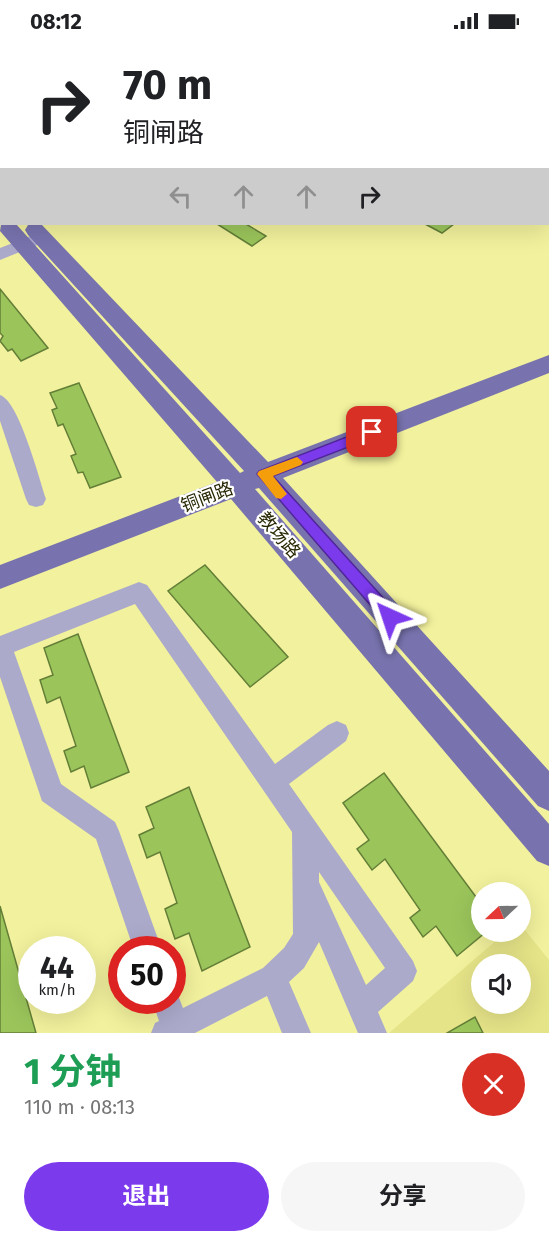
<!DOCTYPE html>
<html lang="zh">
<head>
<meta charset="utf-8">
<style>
	:root { --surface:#fff; --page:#f6f6f6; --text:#202124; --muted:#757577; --accent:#7c3aed }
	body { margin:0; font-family:"Fira Sans","Noto Sans SC",sans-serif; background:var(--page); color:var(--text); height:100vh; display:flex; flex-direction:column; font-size:22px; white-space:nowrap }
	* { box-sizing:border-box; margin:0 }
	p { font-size:20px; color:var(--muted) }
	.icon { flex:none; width:33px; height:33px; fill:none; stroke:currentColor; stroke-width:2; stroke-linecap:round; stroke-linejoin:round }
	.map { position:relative; height:991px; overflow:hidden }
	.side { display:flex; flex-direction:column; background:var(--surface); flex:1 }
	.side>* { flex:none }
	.guide { position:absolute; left:0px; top:0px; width:549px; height:183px; box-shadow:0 6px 24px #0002; background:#fff; color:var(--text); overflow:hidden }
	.needle { width:39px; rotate:248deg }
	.fabs { position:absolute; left:471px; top:840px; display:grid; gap:12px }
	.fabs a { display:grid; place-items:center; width:60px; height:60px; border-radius:50%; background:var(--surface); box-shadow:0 6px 24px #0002; font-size:30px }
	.speed { position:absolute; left:18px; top:894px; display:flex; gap:12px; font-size:30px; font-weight:700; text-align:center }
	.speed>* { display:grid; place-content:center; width:78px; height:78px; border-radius:50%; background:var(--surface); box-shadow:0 6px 24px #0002; line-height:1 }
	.speed small { font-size:15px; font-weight:400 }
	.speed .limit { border:9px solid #d22; background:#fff; color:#111 }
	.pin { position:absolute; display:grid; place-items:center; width:51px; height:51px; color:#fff; margin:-26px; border-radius:12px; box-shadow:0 3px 9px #0006 }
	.me { position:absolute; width:66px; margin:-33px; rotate:318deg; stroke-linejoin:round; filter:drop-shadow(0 0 4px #0008) }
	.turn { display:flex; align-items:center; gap:21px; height:126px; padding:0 24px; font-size:27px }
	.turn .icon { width:78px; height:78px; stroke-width:2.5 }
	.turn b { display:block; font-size:42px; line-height:51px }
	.lanes { display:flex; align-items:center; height:57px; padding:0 24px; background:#0003; justify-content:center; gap:30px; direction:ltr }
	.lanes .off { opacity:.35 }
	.round { display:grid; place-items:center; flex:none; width:63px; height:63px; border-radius:32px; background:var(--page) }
	.head { display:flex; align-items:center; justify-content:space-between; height:102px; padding:0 24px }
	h1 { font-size:36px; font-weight:700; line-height:45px; color:#1e9e55 }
	.button { display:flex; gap:12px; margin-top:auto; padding:12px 24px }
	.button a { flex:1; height:69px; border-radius:36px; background:var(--accent); color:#fff; font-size:24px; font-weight:700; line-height:69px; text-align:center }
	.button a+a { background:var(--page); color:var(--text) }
	.status { display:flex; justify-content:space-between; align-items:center; height:42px; padding:0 30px; background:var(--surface); direction:ltr }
	.status svg { height:16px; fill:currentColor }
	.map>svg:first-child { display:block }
	.built { fill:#e6e488; fill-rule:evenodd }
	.building { fill:#9bc55b; stroke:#637f37; stroke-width:1.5 }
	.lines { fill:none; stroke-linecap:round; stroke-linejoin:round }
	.path { stroke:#9c9b5b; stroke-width:3; stroke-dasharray:3 3; stroke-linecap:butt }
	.minor { fill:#acaacb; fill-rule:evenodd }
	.major { fill:#7873ae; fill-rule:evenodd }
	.route { fill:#7c3aed; stroke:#51269a; stroke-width:1.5 }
	.slow { fill:#f59e0b }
	.labels { text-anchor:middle; stroke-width:4.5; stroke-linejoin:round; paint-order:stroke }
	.street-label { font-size:18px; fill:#282703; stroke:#fff }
</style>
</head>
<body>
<div class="status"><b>08:12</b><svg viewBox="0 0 49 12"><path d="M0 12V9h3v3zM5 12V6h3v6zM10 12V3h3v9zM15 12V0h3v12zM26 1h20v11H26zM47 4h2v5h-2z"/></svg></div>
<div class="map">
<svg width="549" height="991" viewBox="0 0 549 991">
	<rect width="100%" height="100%" fill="#f2f19d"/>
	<!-- built -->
	<path class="built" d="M 521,883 L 549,918 L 549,991 L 389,991 L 506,890 L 520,890 ZM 482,922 L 520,922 L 520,962 L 482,962 Z"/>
	<!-- building -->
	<g class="building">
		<polygon points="217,182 246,182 266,194 252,204"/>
		<polygon points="425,182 454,182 442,191"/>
		<polygon points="0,247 48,306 21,319 12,307 8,309 0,299 3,294 0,291"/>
		<polygon points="79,341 121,435 90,446 83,430 78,431 71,414 76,412 63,382 58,384 52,368 57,366 50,351"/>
		<polygon points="205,523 288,615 250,645 168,549"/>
		<polygon points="78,592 129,730 91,746 84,724 71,730 64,709 76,704 60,655 47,661 40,638 53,633 44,606"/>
		<polygon points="384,731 482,863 482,890 486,890 457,914 436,884 423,895 410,876 420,868 385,817 372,828 357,807 369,798 343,761"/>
		<polygon points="189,745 250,905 202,929 189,891 175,897 165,867 177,861 160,810 147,816 139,793 154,786 146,765"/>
		<polygon points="0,864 36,991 0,991"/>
		<polygon points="475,975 483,991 447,991"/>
	</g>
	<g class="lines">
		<!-- path -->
		<polyline class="path" points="128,2 133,0"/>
		<!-- minor -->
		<g class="minor">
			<polygon points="168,0 185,0 167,2"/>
			<polygon points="257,0 272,0 273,2 258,2"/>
			<polygon points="320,0 335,0 336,2 321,2"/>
			<polygon points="0,48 2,48 0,57"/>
			<rect x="548" y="91" width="1" height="9"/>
			<polygon points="549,124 549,134 548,135 548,125"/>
			<polygon points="41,190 47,191 49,195 47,199 0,218 0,206"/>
			<path d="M 0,353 C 19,359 39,436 46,457 L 43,463 L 36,465 L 29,463 L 26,457 L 0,379 Z"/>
			<path d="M 139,540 L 147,543 L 275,722 L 328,683 L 337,679 L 346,683 L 349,691 L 346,699 L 289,742 L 413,919 L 417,929 L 413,939 L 378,970 L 387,991 L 358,991 L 319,900 L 304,926 L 289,940 L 311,991 L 282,991 L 267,954 L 195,991 L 151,991 L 155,981 L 159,979 L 152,958 L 172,958 L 172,947 L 176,948 L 183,966 L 263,926 L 284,906 L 293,892 L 292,790 L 135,562 L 14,610 L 61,742 L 115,780 L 119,789 L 162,908 L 134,908 L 96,797 L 42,759 L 0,635 L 0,594 ZM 319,830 L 385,926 L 366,943 L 319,840 Z"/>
		</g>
		<!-- major -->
		<g class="major">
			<polygon points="282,0 301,0 302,2 283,2"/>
			<rect x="548" y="113" width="1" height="13"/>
			<rect x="0" y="144" width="2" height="13"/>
			<polygon points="2,176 2,182 16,182 240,431 244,429 28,193 25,188 28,183 42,183 268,420 549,313 549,331 283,436 549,729 549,769 538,764 259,446 255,447 549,782 549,824 537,819 231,457 0,547 0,523 217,440 0,189"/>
		</g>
	</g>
	<!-- route -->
	<polygon class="route" points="372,385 377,387 379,390 377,394 273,434 396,570 398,575 396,580 390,582 385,580 257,432 259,429"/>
	<!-- slow -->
	<polygon class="slow" points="297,415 303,420 301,423 273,434 287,452 281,457 276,456 257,432 259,429"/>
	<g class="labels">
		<!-- street labels -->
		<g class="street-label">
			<text transform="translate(207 455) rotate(-21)" y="6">铜闸路</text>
			<text transform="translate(279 493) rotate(49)" y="6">教场路</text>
		</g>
	</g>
</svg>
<div class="fabs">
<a><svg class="needle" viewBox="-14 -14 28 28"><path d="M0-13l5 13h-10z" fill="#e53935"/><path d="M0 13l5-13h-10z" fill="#757577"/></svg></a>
<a><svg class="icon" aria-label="sound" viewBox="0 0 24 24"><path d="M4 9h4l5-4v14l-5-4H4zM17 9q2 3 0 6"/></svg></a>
</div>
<div class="speed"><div>44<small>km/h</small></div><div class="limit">50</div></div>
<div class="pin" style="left:372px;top:390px;background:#d93025"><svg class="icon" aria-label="arrive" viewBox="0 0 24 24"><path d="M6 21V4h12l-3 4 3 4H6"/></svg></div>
<svg class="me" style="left:390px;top:575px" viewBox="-20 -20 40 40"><path d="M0-17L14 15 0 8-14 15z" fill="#7c3aed" stroke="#fff" stroke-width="4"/></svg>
<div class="guide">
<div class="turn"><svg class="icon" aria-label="right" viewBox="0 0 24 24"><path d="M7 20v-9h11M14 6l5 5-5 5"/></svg><div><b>70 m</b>铜闸路</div></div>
<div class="lanes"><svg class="icon off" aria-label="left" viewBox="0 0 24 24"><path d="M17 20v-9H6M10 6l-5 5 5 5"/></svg><svg class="icon off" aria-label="ahead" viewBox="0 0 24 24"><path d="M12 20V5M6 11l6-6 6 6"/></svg><svg class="icon off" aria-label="ahead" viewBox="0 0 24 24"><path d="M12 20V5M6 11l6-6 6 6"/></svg><svg class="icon" aria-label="right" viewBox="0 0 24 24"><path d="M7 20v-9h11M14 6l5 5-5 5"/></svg></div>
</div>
</div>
<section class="side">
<div class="head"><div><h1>1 分钟</h1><p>110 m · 08:13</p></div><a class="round" style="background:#d93025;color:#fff"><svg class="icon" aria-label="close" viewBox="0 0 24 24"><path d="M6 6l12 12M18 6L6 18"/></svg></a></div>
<div class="button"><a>退出</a><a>分享</a></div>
</section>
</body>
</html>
